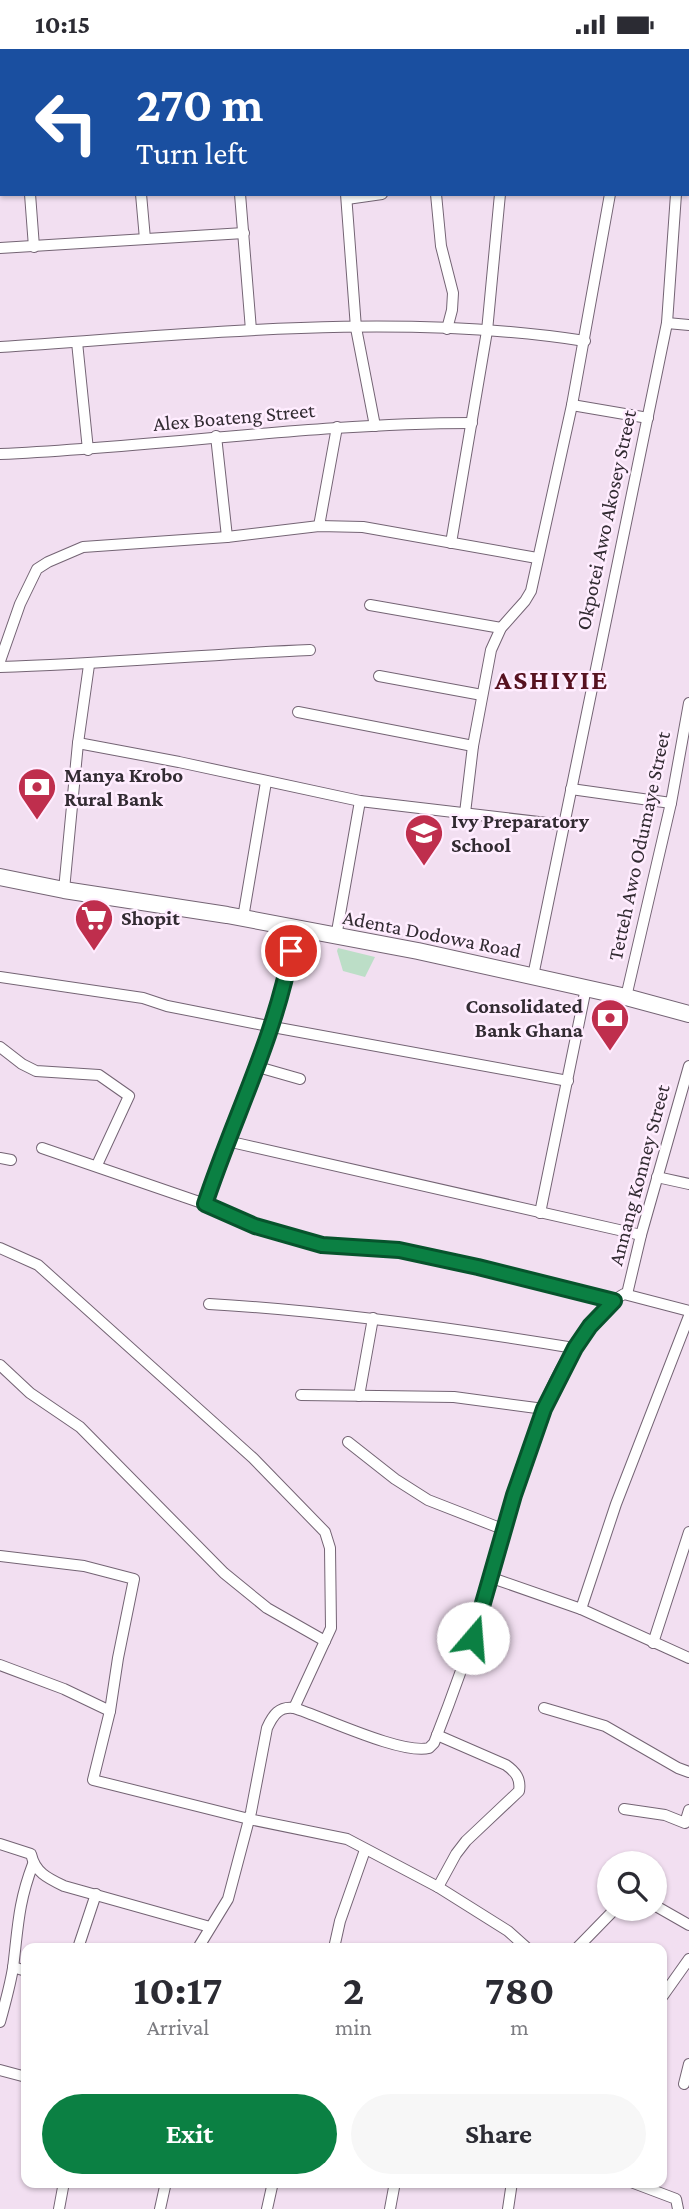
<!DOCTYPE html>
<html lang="en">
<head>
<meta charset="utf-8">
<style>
	:root { --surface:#fff; --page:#f7f7f7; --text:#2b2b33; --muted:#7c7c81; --accent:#0b8043 }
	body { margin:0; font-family:"Crimson Pro",serif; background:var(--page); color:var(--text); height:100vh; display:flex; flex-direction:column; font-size:26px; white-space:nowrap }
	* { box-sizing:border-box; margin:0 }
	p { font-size:23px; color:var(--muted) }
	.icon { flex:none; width:38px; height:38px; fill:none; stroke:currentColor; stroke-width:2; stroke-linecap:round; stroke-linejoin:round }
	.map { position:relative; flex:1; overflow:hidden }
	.panel { position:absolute; left:21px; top:1894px; width:646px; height:245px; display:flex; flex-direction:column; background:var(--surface); border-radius:14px; box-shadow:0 2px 5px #0004 }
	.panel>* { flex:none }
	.top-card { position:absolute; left:0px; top:0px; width:690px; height:147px; box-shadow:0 2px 5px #0004; background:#1a4fa0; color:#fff; overflow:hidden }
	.buttons { position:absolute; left:597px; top:1802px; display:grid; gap:14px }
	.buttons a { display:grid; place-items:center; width:70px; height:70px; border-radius:50%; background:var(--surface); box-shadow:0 2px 5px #0004; font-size:35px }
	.pin { position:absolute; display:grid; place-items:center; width:60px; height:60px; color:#fff; margin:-30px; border:4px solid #fff; border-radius:50%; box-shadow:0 2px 7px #0007 }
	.me { position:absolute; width:77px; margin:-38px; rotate:18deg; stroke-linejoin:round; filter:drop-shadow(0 0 5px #0008) }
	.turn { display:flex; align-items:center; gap:24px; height:147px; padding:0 21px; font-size:32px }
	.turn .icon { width:91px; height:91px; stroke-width:2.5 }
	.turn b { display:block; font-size:49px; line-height:60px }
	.eta { display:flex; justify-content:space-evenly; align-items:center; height:119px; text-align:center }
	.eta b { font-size:42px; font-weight:700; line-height:49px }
	.button { display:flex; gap:14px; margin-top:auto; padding:14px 21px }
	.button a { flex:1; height:80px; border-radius:42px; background:var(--accent); color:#fff; font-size:28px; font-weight:700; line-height:80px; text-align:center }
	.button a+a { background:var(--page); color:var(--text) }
	.status { display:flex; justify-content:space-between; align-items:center; height:49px; padding:0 35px; background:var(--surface); direction:ltr }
	.status svg { height:19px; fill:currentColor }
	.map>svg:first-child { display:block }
	.green { fill:#bcdec7 }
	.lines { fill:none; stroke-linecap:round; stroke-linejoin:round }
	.minor-casing { stroke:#746474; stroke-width:12 }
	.primary-casing { stroke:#746474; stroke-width:18 }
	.minor { stroke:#fff; stroke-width:10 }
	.primary { stroke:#fff; stroke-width:16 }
	.route-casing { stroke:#07532c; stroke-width:18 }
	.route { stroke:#0b8043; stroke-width:12 }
	.labels { text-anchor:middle; stroke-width:5; stroke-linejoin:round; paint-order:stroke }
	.street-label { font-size:21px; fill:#322b32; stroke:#ffedff }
	.poi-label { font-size:21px; font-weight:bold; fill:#322b32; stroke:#ffedff; text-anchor:start }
	.district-label { font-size:28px; font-weight:bold; letter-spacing:2px; fill:#571220; stroke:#ffedff }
</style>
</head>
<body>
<div class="status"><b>10:15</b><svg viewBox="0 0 49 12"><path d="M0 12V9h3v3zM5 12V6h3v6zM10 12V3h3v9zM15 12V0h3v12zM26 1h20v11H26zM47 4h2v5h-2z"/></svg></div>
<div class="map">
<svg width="689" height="2160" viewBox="0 0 689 2160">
	<rect width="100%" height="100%" fill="#f2dff1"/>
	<!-- green -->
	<polygon class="green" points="338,899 375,908 365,928 343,922 337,902"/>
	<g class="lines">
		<!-- minor casing -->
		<g class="minor-casing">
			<g id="minor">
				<polyline points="26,0 26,2"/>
				<polyline points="129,0 130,2"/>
				<polyline points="225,0 225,2"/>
				<polyline points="329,0 330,2"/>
				<polyline points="431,0 431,2"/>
				<polyline points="529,0 529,2"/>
				<polyline points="631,2 632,0"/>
				<polyline points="688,87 689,85"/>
				<polyline points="30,145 34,198"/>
				<polyline points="141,145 145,190"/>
				<polyline points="240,145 251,281"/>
				<polyline points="346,145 356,279 375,377"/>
				<polyline points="436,145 441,197 453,244 452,261 447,280"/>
				<polyline points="347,150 382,145"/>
				<polyline points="0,199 244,184"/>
				<polyline points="667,274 689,276"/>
				<polyline points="77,293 88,401"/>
				<path d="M 0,298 C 191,286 394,262 585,292"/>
				<polyline points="572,356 648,369"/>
				<polyline points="216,387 227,488"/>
				<path d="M 0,405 C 158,398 314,374 472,374"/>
				<polyline points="319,477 337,378"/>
				<polyline points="451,494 487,282 500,145"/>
				<polyline points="370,556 501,579"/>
				<polyline points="0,612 20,555 37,520 48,513 83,498 227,488 319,477 363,478 537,509"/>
				<path d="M 0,618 C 104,615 207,605 310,601"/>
				<polyline points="379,627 482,646"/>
				<polyline points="298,663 473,697"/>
				<polyline points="78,694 179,713 360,752 564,776"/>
				<polyline points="571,740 671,754"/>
				<polyline points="465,764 473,697 491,601 501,579 525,552 531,542 572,356 610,145"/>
				<polyline points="64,841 78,694 89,616"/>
				<polyline points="243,869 266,733"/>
				<polyline points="295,880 273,978 227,1092 641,1186"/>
				<polyline points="336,888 360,752"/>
				<polyline points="533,927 667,274 676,145"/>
				<polyline points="0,928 143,949 167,957 273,978 568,1032"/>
				<polyline points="626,948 671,754 689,654"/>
				<polyline points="0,998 22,1015 36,1022 99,1026 129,1047 97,1116"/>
				<polyline points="258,1018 300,1030"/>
				<path d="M 227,1092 L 205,1155 C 241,1174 281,1189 321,1196 C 347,1200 374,1197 401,1202 C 472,1213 543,1234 614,1252"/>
				<polyline points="42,1099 205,1155"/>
				<polyline points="0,1109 11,1111"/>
				<polyline points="657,1128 689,1135"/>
				<polyline points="540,1164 586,939"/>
				<polyline points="0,1199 38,1216 253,1409 325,1483 330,1499 331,1579 294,1659"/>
				<polyline points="627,1245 641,1186 689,1017"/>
				<path d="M 209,1255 C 332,1262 453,1279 574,1299"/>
				<polyline points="0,1316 30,1344 80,1378 224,1524 267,1559 325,1592"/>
				<polyline points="301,1346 454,1348 544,1360"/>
				<polyline points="359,1347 373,1269"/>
				<polyline points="348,1393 395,1430 428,1451 505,1481"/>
				<polyline points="0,1507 84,1517 134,1530 118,1609 110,1662 93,1731 249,1770 347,1790 438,1838 508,1882 527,1899"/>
				<polyline points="492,1529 581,1560 689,1609"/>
				<polyline points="581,1560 616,1455 689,1267"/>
				<polyline points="653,1594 689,1483"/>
				<polyline points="0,1616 64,1640 110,1662"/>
				<polyline points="544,1659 605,1677 678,1719 689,1723"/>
				<path d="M 437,1686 L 506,1716 C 516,1723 521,1730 519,1742 L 466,1792 L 456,1805 L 438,1838"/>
				<polyline points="624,1760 665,1766 685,1774 689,1761"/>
				<path d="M 0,1795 L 31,1805 C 35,1823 47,1829 64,1837 L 210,1878"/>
				<polyline points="654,1856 689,1876"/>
				<polyline points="78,1899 96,1845"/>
				<path d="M 198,1899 L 228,1850 L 251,1763 L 267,1679 C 273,1666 279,1657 294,1659 C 323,1668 402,1706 429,1699 L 434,1694 C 454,1643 472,1592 489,1539 C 517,1450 533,1335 600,1266 C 608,1258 614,1250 624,1245 L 689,1262"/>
				<polyline points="334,1899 340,1872 365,1801"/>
				<polyline points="577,1899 615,1860"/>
				<polyline points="13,1918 26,1922"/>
				<polyline points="662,1948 689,1910"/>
				<path d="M 0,1973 C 5,1955 10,1937 13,1919 C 18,1879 18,1854 33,1815"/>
				<polyline points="0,2021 26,2028"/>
				<polyline points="684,2035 689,2015"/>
				<polyline points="631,2133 676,2150 678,2160"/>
				<polyline points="59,2160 64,2133"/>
				<polyline points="160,2160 166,2133"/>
				<polyline points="267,2160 273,2133"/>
				<polyline points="390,2160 395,2133"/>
				<polyline points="508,2160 512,2133"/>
			</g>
		</g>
		<!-- primary casing -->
		<g class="primary-casing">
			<polyline id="primary" points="0,828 64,841 227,866 418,902 626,948 689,965"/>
		</g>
		<!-- minor -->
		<use href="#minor" class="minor"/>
		<!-- primary -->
		<use href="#primary" class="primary"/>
	</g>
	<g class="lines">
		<!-- route casing -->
		<g class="route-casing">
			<path id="route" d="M 291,902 C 274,991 233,1070 205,1155 L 255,1177 L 322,1196 L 399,1201 L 478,1218 L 614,1252 L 590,1277 L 575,1299 L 544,1360 L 514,1446 L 473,1589"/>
		</g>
		<!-- route -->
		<use href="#route" class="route"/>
	</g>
	<!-- icons -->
	<defs>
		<g id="bank-pin" transform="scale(2.0125)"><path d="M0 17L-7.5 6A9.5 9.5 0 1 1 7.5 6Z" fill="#bf2e4d" stroke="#ffedff"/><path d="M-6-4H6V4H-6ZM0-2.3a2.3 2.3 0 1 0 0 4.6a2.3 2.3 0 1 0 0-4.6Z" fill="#fff"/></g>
		<g id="school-pin" transform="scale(2.0125)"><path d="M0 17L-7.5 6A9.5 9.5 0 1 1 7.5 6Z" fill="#bf2e4d" stroke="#ffedff"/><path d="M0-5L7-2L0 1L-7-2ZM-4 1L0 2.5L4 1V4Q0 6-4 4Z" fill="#fff"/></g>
		<g id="supermarket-pin" transform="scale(2.0125)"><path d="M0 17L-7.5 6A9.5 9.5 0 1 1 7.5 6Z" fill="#bf2e4d" stroke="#ffedff"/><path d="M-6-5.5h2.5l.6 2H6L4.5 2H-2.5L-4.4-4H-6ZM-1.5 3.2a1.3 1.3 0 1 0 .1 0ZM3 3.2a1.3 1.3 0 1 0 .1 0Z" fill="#fff"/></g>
	</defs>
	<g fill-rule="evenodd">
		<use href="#bank-pin" x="37" y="738"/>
		<use href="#school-pin" x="424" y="784"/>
		<use href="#supermarket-pin" x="94" y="869"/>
		<use href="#bank-pin" x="610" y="969"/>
	</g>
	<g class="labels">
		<!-- street labels -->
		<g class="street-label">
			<text transform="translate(234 368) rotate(-5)" y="7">Alex Boateng Street</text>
			<text transform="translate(606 471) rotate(-78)" y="7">Okpotei Awo Akosey Street</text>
			<text transform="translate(639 797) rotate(-78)" y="7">Tetteh Awo Odumaye Street</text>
			<text transform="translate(432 885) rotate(11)" y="7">Adenta Dodowa Road</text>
			<text transform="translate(639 1126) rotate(-75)" y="7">Annang Konney Street</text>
		</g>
		<!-- poi labels -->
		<g class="poi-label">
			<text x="64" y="733">Manya Krobo<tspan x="64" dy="24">Rural Bank</tspan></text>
			<text x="451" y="779">Ivy Preparatory<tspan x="451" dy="24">School</tspan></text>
			<text x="121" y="876">Shopit</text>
			<text x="583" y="964" text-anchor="end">Consolidated<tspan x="583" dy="24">Bank Ghana</tspan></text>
		</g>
		<!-- district labels -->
		<g class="district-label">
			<text x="552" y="640">ASHIYIE</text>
		</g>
	</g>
</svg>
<div class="buttons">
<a><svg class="icon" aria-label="search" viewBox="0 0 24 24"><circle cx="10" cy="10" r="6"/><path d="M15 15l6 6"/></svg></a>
</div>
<div class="pin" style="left:291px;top:902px;background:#d93025"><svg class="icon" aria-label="arrive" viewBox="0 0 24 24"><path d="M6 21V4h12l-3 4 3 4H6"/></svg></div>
<svg class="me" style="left:473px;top:1589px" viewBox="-20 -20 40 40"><circle r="19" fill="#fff"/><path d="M0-13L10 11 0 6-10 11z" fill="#0b8043"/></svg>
<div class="top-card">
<div class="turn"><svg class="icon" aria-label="left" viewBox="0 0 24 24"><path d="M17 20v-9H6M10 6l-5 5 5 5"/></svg><div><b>270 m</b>Turn left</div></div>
</div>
<section class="panel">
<div class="eta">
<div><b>10:17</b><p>Arrival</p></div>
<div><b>2</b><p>min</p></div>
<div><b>780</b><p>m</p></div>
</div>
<div class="button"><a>Exit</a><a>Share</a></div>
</section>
</div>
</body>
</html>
